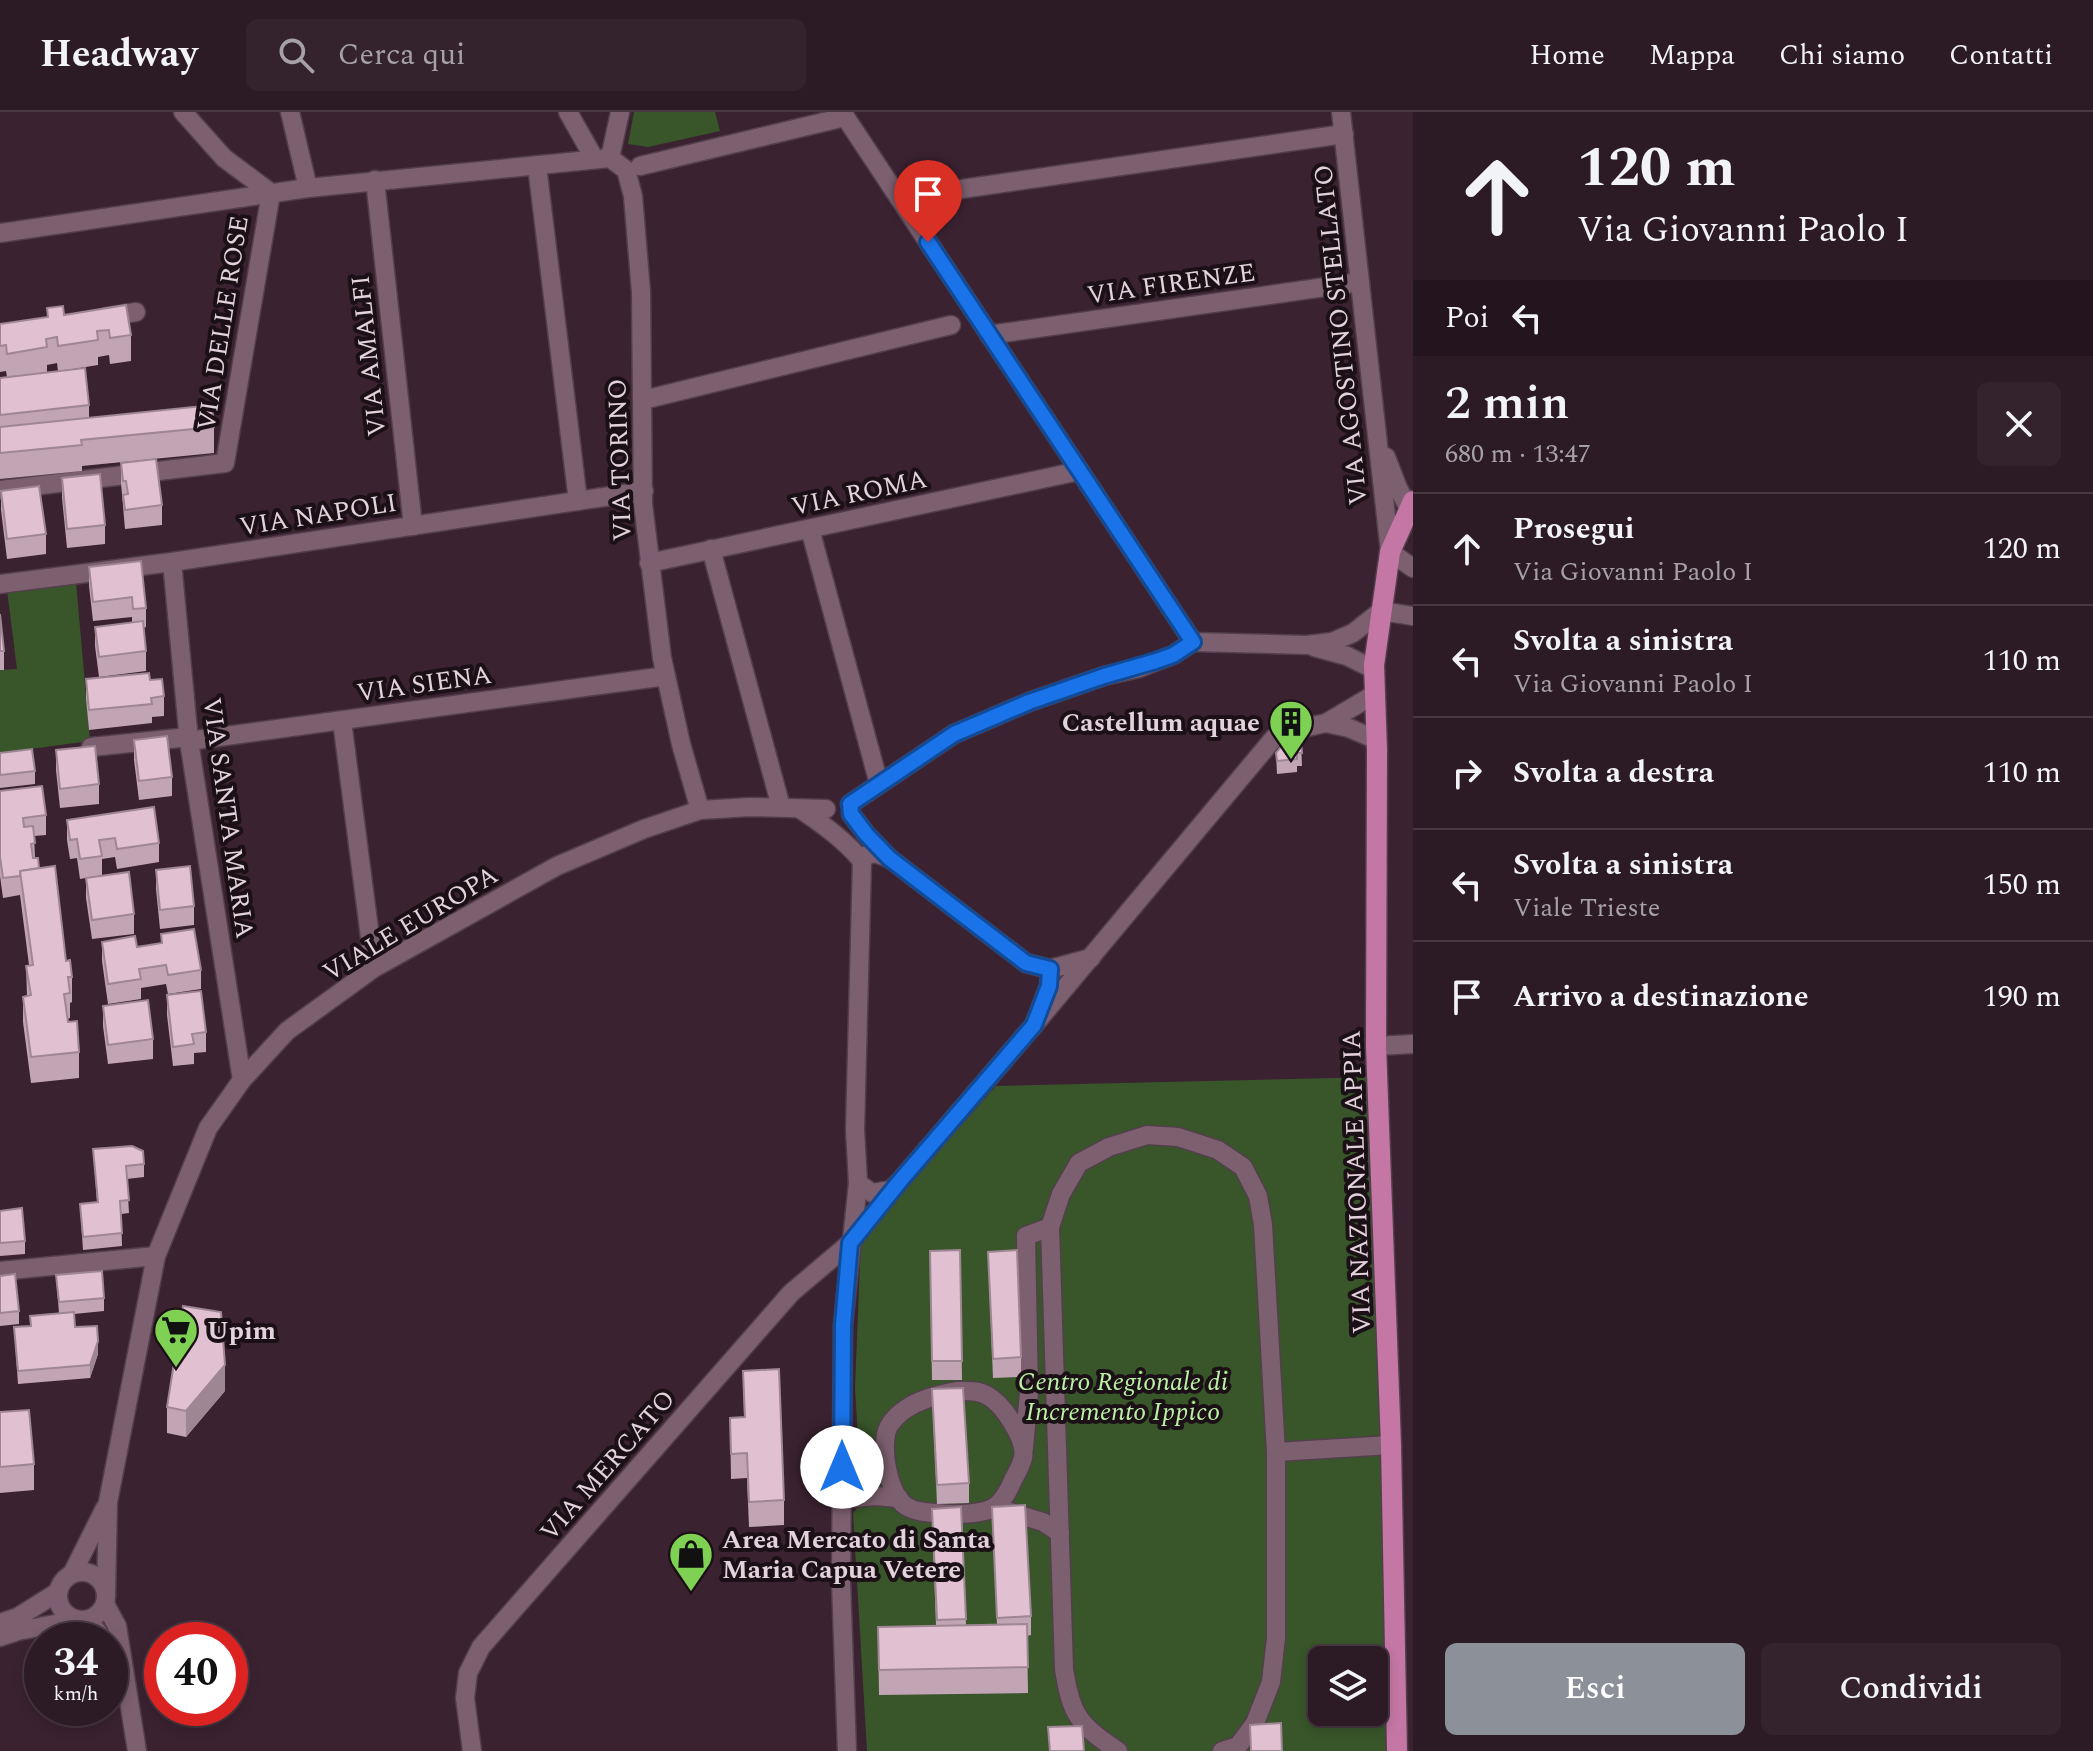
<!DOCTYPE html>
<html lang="it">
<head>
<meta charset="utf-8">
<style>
	:root { --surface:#2c1a25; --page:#34232d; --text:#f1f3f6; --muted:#a6a1a7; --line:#483842; --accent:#8c9099 }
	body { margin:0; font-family:Spectral,serif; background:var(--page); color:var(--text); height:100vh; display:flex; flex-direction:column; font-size:30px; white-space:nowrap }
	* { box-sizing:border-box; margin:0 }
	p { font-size:26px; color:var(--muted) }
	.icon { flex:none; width:44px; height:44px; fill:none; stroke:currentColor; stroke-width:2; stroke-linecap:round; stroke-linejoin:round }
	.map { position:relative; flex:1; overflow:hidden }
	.panel { display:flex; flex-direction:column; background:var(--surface); width:680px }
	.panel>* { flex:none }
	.banner { background:#2c1a25; color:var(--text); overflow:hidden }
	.controls { position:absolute; left:1308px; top:1534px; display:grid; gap:16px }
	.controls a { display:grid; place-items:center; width:80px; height:80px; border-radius:12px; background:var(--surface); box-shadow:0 4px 12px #0003,0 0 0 2px var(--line); font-size:40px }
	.speed { position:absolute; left:24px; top:1510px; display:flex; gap:16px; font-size:40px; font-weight:700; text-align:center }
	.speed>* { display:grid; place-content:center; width:104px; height:104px; border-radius:50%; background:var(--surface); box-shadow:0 4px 12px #0003,0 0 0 2px var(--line); line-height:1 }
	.speed small { font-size:20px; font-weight:400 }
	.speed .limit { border:12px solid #d22; background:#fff; color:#111 }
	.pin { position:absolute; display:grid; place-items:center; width:68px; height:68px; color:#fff; margin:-82px -34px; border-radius:50% 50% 50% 0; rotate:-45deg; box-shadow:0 0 8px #0007 }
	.pin .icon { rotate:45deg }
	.me { position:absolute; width:88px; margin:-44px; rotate:0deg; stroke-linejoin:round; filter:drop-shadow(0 0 6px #0008) }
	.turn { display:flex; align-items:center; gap:28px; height:168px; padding:0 32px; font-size:36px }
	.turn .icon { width:104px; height:104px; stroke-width:2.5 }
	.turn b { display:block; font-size:56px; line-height:68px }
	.then { display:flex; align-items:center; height:76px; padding:0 32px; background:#0003; gap:16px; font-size:30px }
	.round { display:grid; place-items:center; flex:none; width:84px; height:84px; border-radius:12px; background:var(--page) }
	.overview { display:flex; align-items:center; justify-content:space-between; height:136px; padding:0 32px }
	h1 { font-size:48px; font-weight:600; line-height:60px }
	.cta { display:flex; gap:16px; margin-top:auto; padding:16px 32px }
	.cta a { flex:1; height:92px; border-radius:12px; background:var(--accent); color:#fff; font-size:32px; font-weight:600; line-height:92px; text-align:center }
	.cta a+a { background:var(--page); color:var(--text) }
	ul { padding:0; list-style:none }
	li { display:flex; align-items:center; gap:24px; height:112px; padding:0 32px; border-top:2px solid var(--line) }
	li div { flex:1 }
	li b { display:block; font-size:30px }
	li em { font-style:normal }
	header { display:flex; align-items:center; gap:48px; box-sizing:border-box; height:112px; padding:0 40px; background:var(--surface); border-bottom:2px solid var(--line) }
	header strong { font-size:38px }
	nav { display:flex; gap:44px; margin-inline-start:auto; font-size:28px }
	.search { width:560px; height:72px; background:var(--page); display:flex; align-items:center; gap:20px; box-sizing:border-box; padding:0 28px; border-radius:12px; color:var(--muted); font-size:30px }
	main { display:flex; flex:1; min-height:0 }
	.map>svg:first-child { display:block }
	.green { fill:#38562a; fill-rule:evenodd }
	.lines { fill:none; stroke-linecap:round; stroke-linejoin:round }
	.minor-casing { stroke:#533f4b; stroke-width:21 }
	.major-casing { stroke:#533f4b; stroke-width:23 }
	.minor { stroke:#7d6070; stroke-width:18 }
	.major { stroke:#c476a5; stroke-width:20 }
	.wall { fill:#c2a5b5; fill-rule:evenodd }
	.shaded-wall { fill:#9e8693 }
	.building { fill:#e1c0d2; stroke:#9e8693; stroke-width:2 }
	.route-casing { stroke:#114b97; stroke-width:20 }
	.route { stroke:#1a73e8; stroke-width:14 }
	.labels { text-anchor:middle; stroke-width:8; stroke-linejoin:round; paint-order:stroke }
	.street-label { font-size:26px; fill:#e3d2db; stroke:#1b1016 }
	.poi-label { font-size:26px; font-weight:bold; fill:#e3d2db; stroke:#1b1016; text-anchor:start }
	.park-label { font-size:26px; font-style:italic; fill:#bbefa4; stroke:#1b1016 }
</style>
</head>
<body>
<header>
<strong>Headway</strong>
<div class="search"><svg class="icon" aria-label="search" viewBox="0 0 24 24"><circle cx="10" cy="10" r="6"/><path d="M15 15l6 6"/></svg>Cerca qui</div>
<nav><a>Home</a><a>Mappa</a><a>Chi siamo</a><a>Contatti</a></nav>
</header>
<main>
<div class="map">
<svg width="1413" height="1639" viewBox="0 0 1413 1639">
	<rect width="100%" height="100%" fill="#3b2231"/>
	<!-- green -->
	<g class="green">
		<polygon points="634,0 715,0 720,19 648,35 628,32"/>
		<polygon points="76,470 90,629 0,641 0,558 17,557 7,478"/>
		<path d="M 1378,965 L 1397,1639 L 867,1639 L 853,1401 L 862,1390 L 855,1276 L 861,1126 L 996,974 ZM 1322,1548 L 1374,1548 L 1374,1600 L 1322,1600 Z"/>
	</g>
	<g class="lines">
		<!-- minor casing -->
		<g class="minor-casing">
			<g id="minor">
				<polyline points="183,0 224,46 271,81"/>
				<polyline points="290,0 308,76"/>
				<polyline points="568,0 594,46"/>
				<polyline points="842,0 1193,530"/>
				<polyline points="1341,0 1390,440 1413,456"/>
				<polyline points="610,46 626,58 633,84 641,180 643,392 662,546 681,632 700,698"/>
				<polyline points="610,46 620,0"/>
				<polyline points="537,54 578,389"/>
				<polyline points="640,54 845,5"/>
				<polyline points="375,68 413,414"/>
				<polyline points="899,86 1344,22"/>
				<polyline points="0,121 308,76 610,46"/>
				<polyline points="106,205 136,200"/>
				<polyline points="989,223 1360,170"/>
				<polyline points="643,288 951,213"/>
				<polyline points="1386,345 1398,376 1413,404"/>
				<polyline points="0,378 225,351 271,81"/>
				<polyline points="810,417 879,672"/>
				<polyline points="711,437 781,695"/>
				<polyline points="172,450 189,629 242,968"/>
				<polyline points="649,451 1079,359"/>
				<polyline points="0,472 172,450 644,379"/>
				<polyline points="1193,530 1307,533 1332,530 1353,521 1381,499 1413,504"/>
				<polyline points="1314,535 1347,544 1375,558"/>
				<polyline points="342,609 374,856"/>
				<polyline points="1326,611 1349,616 1377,628"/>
				<polyline points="189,629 666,564"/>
				<polyline points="91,635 189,625"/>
				<polyline points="850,692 954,622 1029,590 1104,564 1139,556 1173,543 1193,530"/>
				<path d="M 800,697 C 823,713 844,727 862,749"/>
				<polyline points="851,702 866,722 889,746 1026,851 1050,857 1091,846"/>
				<polyline points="1034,913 1274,626 1289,619 1326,611 1375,582"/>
				<polyline points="1376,934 1413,932"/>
				<polyline points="858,1071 872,1081 891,1078 900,1069 1034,913 1049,874 1050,857"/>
				<polyline points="0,1159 156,1144"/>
				<path d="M 958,1279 C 969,1279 978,1278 988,1284 C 1003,1292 1027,1328 1023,1346 C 1021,1353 1017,1361 1013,1368 C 1009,1378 1004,1387 996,1394 C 984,1403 951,1403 936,1401 C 927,1401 913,1399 906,1394 C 888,1383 879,1331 889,1314 C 903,1291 934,1283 958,1279 Z"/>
				<polyline points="1024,1336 1029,1280 1026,1124 1050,1115"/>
				<polyline points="1276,1340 1391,1333"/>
				<polyline points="842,1387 875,1384 899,1386"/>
				<polyline points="1003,1398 1043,1410 1060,1421"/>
				<circle cx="82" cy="1484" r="24"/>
				<polyline points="72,1462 105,1396"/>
				<polyline points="106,1484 108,1390 156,1144 208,1016 242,968 287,919 374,856 557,754 644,717 700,698 750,695 826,697"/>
				<polyline points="105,1492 117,1514 137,1639"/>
				<polyline points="88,1508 104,1528"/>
				<polyline points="0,1511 18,1505 58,1480"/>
				<polyline points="0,1525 18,1519 76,1508"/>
				<polyline points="472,1639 465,1586 468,1561 481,1535 791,1181 850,1131 900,1069"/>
				<polyline points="847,1639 841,1470 843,1213 858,1071 855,1018 862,749 867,743 875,741 889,746"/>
				<path d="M 1118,1639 C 1079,1613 1071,1603 1064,1557 L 1050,1115 L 1061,1082 L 1079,1051 L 1109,1035 L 1147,1023 L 1178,1025 L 1218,1038 L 1243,1055 L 1258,1084 L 1263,1113 L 1276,1340 L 1276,1526 L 1271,1570 L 1255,1611 L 1238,1634 L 1222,1639"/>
			</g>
		</g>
		<!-- major casing -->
		<g class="major-casing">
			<polyline id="major" points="1397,1639 1391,1333 1376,934 1377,638 1374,553 1390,440 1413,389"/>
		</g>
		<!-- minor -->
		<use href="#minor" class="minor"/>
		<!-- major -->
		<use href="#major" class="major"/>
	</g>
	<!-- wall -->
	<g class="wall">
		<path d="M 47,196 L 131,223 L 131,249 L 110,252 L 109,243 L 98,245 L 98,253 L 73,257 L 89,293 L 89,306 L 214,315 L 214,341 L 82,354 L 82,359 L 0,367 L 0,266 L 7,265 L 6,259 L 0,260 L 0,212 L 47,205 ZM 57,251 L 58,259 L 47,260 L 47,253 Z"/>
		<polygon points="121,351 162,393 162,413 125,417 121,371"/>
		<polygon points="62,366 105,413 105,432 67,436 62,386"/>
		<polygon points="1,379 46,422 46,442 7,447 1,398"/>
		<polygon points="89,455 146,496 146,515 143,516 146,539 146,559 99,565 95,534 95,515 132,510 132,505 93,509 89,474"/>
		<polygon points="0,502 4,539 4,558 0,558"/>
		<polygon points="86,567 150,568 164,584 164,604 152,605 152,611 89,618 86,587"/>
		<polygon points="134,628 172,665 172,684 139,688 134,648"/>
		<polygon points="1301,630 1302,654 1297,654 1297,660 1277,662 1276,641"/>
		<polygon points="56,638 99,672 99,692 60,696 56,658"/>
		<polygon points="0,641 35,659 35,672 0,676"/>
		<polygon points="0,679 46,703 46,723 34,724 35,746 39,756 66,849 72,865 72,890 70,891 70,906 67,907 79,940 79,966 31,971 23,910 23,885 27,884 26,854 29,853 20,783 3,786 0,764"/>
		<polygon points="67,708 159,731 159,750 117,757 115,745 102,747 102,763 80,767 77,746 70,747 67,728"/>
		<polygon points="156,758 194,794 194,813 160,817 156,777"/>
		<polygon points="86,766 134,802 134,822 92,827 86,786"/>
		<polygon points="161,822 201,858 201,877 168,882 166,872 141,876 141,887 108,892 102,849 102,830 137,835 161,832"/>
		<polygon points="167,883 206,920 206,940 194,941 194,952 173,954 167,903"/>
		<polygon points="103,894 153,927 153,947 108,952 103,914"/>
		<polygon points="93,1037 144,1052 144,1065 127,1067 129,1101 121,1102 122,1134 83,1138 80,1092 97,1090"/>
		<polygon points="0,1099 25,1129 25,1142 0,1144"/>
		<polygon points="960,1138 962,1268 932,1268 930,1139"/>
		<polygon points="988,1140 1021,1245 1021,1265 993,1266"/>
		<polygon points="56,1163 104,1186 104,1199 74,1202 75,1215 98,1242 90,1266 18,1272 14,1215 30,1214 30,1204 59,1201"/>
		<polygon points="0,1164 19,1199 19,1212 0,1214"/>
		<polygon points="743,1259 784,1388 784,1413 749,1415 747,1366 731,1367 730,1306 744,1305"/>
		<polygon points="932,1277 969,1371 969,1391 937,1392"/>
		<polygon points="225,1279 186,1325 167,1321 167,1295"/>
		<polygon points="0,1300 34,1352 34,1378 0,1381"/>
		<polygon points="961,1395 966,1513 997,1513 992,1395 1031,1504 1031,1523 1027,1524 1028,1581 879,1583 878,1515 936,1514 932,1397"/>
	</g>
	<!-- shaded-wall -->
	<g class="shaded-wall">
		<polygon points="98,1229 98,1242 90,1266 90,1253"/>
		<polygon points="225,1253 225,1279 186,1325 186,1299"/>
	</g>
	<!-- building -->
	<g class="building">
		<polygon points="126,193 131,223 110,226 109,218 97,219 98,228 58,234 57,225 46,227 47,235 7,242 6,233 0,234 0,212 48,205 47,196 63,194 64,203"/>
		<polygon points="85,256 89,293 0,303 0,266"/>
		<polygon points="212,293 214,315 81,328 82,333 0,341 0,315"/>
		<polygon points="156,347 162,393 125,398 123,383 128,382 126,369 123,369 121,351"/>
		<polygon points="100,362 105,413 67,417 62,366"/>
		<polygon points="39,374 46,422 7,427 1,379"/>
		<polygon points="141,449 146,496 133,497 132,485 93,490 89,455"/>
		<polygon points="0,502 4,539 0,539"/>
		<polygon points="143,509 146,539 99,545 95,515"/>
		<polygon points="149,561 150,568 162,567 164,584 151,586 152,592 89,598 86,567"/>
		<polygon points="167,624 172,665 139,669 134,628"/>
		<polygon points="1301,630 1302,641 1297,641 1297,647 1277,649 1276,641 1284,631"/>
		<polygon points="95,634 99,672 60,677 56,638"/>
		<polygon points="32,637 35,659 0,663 0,641"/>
		<polygon points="42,674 46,703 23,706 24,715 33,714 35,731 31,732 33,746 38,746 39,756 20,759 20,764 3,766 0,745 0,679"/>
		<polygon points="154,695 159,731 117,737 115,726 99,728 102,744 80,747 77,727 70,728 67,708"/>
		<polygon points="55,754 66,849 70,848 72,865 68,865 70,881 64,882 68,910 77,909 79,940 31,945 23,885 31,883 26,854 33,853 20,759"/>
		<polygon points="190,754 194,794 160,798 156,758"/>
		<polygon points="129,760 134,802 92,808 86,766"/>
		<polygon points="194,817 201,858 168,863 166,853 139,857 141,867 108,872 102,830 135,824 137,835 162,831 161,822"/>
		<polygon points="201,879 206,920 192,922 194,932 173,935 167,883"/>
		<polygon points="148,888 153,927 108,933 103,894"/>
		<polygon points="132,1034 143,1039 144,1052 126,1054 129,1088 120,1089 122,1121 83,1125 80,1092 98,1090 93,1037"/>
		<polygon points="22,1096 25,1129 0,1131 0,1099"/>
		<polygon points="960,1138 962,1249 932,1249 930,1139"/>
		<polygon points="1017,1138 1021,1245 993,1247 988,1140"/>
		<polygon points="102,1159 104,1186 59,1190 56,1163"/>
		<polygon points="15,1162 19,1199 0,1201 0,1164"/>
		<polygon points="183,1194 221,1200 225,1253 186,1299 167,1295"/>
		<polygon points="74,1200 75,1215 97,1214 98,1229 90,1253 18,1259 14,1215 31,1214 30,1204"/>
		<polygon points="779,1257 784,1388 749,1390 747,1341 731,1342 730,1306 745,1305 743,1259"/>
		<polygon points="963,1276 969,1371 937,1373 932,1277"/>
		<polygon points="29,1298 34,1352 0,1355 0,1300"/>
		<polygon points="1025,1393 1031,1504 997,1506 992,1395"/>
		<polygon points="961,1395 966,1507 937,1508 932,1397"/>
		<polygon points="1027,1512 1028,1555 879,1558 878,1515"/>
		<polygon points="1281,1611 1282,1639 1251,1639 1250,1613"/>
		<polygon points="1082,1614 1084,1639 1050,1639 1048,1615"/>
	</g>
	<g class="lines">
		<!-- route casing -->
		<g class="route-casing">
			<polyline id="route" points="842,1355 843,1213 850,1131 900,1069 1034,913 1049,874 1050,857 1026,851 889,746 866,722 851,702 850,692 954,622 1029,590 1104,564 1156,549 1173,543 1193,530 928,130"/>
		</g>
		<!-- route -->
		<use href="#route" class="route"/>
	</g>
	<!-- icons -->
	<defs>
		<g id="building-pin" transform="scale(2.3)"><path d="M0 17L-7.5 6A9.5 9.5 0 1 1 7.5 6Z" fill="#7ed153" stroke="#1b1016"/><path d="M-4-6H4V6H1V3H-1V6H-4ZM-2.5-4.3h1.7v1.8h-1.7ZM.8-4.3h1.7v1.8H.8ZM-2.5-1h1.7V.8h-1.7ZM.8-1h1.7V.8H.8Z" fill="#111"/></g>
		<g id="supermarket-pin" transform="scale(2.3)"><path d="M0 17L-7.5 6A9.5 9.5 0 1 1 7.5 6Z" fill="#7ed153" stroke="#1b1016"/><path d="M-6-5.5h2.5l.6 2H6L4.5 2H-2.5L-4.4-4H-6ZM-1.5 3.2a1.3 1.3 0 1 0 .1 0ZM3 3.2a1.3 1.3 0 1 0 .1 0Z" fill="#111"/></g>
		<g id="shop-pin" transform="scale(2.3)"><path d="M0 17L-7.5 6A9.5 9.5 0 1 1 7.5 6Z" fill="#7ed153" stroke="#1b1016"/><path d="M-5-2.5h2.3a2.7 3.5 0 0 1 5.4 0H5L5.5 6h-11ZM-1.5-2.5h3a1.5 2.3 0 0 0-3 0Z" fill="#111"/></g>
	</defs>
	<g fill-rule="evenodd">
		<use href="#building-pin" x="1291" y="610"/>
		<use href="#supermarket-pin" x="176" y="1218"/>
		<use href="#shop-pin" x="691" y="1442"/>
	</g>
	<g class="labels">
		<!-- street labels -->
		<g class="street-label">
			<text transform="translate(1171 171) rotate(-8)" y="9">VIA FIRENZE</text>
			<text transform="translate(222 211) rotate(-81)" y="9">VIA DELLE ROSE</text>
			<text transform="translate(1340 223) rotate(-96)" y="9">VIA AGOSTINO STELLATO</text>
			<text transform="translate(368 244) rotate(-96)" y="9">VIA AMALFI</text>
			<text transform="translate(619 348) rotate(-92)" y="9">VIA TORINO</text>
			<text transform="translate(859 380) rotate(-12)" y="9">VIA ROMA</text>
			<text transform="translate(318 402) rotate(-9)" y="9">VIA NAPOLI</text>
			<text transform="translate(424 571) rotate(-8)" y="9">VIA SIENA</text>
			<text transform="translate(229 706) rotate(82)" y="9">VIA SANTA MARIA</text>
			<text transform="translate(410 811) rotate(-31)" y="9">VIALE EUROPA</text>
			<text transform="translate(1356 1070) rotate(-92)" y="9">VIA NAZIONALE APPIA</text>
			<text transform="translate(607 1353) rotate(-49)" y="9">VIA MERCATO</text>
		</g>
		<!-- poi labels -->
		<g class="poi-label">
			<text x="1260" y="619" text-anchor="end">Castellum aquae</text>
			<text x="207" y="1227">Upim</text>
			<text x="722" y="1436">Area Mercato di Santa<tspan x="722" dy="30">Maria Capua Vetere</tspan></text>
		</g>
		<!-- park labels -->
		<g class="park-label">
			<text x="1123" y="1278">Centro Regionale di<tspan x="1123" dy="30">Incremento Ippico</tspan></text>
		</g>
	</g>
</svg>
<div class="controls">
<a><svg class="icon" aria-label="layers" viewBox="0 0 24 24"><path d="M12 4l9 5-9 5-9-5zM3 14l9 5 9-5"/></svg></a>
</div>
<div class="speed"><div>34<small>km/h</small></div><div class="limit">40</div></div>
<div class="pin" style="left:928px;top:130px;background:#d93025"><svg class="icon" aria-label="arrive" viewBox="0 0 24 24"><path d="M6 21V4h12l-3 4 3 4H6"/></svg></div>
<svg class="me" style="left:842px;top:1355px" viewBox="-20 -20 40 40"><circle r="19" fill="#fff"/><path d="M0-13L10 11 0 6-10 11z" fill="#1a73e8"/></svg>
</div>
<section class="panel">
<div class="banner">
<div class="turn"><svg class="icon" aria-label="ahead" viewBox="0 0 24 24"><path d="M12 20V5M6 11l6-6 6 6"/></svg><div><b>120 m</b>Via Giovanni Paolo I</div></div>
<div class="then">Poi<svg class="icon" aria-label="left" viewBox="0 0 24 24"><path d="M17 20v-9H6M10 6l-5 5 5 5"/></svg></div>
</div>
<div class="overview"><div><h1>2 min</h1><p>680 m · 13:47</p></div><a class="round"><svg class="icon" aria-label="close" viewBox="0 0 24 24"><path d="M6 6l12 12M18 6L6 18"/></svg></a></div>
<ul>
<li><svg class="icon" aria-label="ahead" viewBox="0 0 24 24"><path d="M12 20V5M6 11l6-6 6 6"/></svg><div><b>Prosegui</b><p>Via Giovanni Paolo I</p></div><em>120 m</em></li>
<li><svg class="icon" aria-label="left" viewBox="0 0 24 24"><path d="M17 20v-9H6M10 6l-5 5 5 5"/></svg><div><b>Svolta a sinistra</b><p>Via Giovanni Paolo I</p></div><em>110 m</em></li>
<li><svg class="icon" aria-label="right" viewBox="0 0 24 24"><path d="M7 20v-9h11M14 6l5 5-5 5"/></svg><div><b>Svolta a destra</b></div><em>110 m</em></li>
<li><svg class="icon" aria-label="left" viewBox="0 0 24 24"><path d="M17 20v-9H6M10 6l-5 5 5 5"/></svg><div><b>Svolta a sinistra</b><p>Viale Trieste</p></div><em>150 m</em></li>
<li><svg class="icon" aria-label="arrive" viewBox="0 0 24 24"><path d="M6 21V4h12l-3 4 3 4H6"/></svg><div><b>Arrivo a destinazione</b></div><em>190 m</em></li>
</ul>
<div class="cta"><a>Esci</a><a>Condividi</a></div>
</section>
</main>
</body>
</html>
